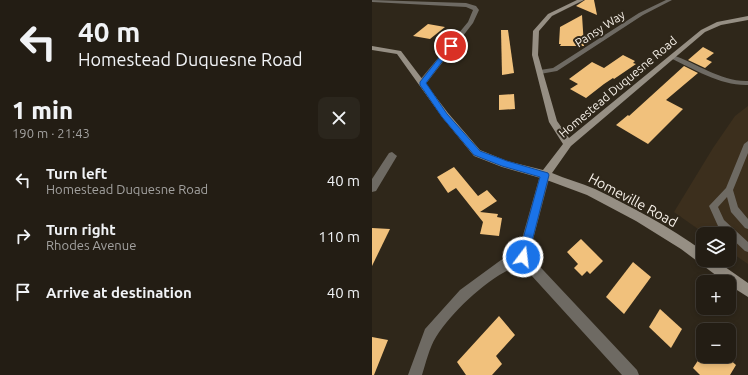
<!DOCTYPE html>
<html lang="en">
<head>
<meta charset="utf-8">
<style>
	:root { --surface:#231d14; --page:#2b261d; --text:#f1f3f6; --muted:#a3a2a0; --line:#403b34 }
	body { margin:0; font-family:Ubuntu,sans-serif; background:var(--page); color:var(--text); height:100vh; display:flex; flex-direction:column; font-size:15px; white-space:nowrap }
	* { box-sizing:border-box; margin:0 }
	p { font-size:13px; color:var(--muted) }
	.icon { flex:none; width:22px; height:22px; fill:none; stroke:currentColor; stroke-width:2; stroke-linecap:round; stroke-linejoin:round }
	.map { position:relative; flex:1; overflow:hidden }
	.details { display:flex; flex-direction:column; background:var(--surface); width:372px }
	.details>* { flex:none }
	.top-card { background:#231d14; color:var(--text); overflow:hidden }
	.tools { position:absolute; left:324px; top:227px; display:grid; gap:8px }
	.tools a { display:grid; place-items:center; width:40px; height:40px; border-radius:8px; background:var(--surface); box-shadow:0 2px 6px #0003,0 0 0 1px var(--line); font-size:20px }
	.pin { position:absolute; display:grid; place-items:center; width:34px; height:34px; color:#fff; margin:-17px; border:2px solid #fff; border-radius:50%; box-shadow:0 1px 4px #0007 }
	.me { position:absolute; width:44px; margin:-22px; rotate:15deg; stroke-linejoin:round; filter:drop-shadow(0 0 3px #0008) }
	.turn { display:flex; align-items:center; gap:14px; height:84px; padding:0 12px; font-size:18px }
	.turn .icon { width:52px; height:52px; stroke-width:2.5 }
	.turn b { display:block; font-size:28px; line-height:34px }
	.round { display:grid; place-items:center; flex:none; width:42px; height:42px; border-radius:8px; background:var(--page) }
	.head { display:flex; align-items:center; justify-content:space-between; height:68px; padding:0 12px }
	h1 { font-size:24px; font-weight:800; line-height:30px }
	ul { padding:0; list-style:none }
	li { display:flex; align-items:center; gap:12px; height:56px; padding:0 12px }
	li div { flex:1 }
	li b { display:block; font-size:15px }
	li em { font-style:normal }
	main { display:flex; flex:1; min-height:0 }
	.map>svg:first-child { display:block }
	.built { fill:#3c2f1d }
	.building { fill:#f1c17c }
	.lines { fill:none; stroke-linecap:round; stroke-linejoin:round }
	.lane { fill:#6e6a63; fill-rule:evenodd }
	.street { fill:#6e6a63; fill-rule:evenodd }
	.secondary { fill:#968f84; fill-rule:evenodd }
	.route { fill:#1a73e8; stroke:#114b97 }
	.labels { text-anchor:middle; stroke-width:4; stroke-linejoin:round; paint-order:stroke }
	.far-street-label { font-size:12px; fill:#f5efe7; stroke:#2f271a }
	.street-label { font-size:14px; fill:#f5efe7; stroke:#2f271a }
</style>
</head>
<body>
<main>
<section class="details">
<div class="top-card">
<div class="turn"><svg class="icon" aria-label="left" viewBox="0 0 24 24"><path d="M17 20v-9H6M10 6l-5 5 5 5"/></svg><div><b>40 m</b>Homestead Duquesne Road</div></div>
</div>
<div class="head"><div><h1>1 min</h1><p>190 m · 21:43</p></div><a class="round"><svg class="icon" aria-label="close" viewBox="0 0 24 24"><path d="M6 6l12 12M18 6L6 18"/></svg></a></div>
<ul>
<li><svg class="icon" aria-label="left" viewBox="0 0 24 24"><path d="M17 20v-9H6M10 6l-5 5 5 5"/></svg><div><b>Turn left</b><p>Homestead Duquesne Road</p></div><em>40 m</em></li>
<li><svg class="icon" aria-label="right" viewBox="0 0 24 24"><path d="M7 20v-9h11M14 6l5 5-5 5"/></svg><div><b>Turn right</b><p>Rhodes Avenue</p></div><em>110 m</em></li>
<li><svg class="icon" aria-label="arrive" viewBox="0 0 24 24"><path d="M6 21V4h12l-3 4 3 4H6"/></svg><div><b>Arrive at destination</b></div><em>40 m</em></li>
</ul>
</section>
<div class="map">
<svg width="376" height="375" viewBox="0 0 376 375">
	<rect width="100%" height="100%" fill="#2f271a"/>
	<!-- built -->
	<polygon class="built" points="376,106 376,264 357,251 357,234 333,234 302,212 341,148 363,116"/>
	<!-- building -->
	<g class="building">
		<polygon points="213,0 222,0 225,15 204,6"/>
		<polygon points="210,15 212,46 188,46 189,44 187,44 188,27"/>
		<polygon points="56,24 73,27 58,39 41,36"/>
		<polygon points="129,30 136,30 142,73 130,75"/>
		<polygon points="331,47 342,53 334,59 340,62 333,68 316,60"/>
		<polygon points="251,55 263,61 261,63 264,64 242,79 241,78 232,84 214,98 198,89 206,84 197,79 220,62 232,68"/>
		<polygon points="312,66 326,73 294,100 311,109 276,144 244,125 256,115 257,116"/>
		<polygon points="142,94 143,109 127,110 127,95"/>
		<polygon points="82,167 106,196 115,190 125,201 108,212 126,214 125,217 130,218 127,236 108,234 111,222 84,188 76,193 65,177"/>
		<polygon points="0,228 18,229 0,266"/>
		<polygon points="209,239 231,261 218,274 215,271 210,276 202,268 206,264 195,252"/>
		<polygon points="261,262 279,277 252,314 234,297"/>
		<polygon points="288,309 310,329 299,348 277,327"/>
		<polygon points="127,316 143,335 124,356 130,364 120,375 94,375 85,362"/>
		<polygon points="0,337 16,340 2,375 0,375"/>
		<polygon points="329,356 354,356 364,365 358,375 328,375 321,368"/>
	</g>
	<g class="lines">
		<!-- lane -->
		<g class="lane">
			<polygon points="294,0 300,0 271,15 185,71 168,74 165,72 168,70 181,68 267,13"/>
			<path d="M 300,55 C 325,63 349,82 376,81 L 376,85 C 349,86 322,69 298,58 L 297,57 Z"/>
			<polygon points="376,141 376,153 361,190 366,207 376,219 376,229 373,228 359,212 355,197 346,207 352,220 376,242 376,252 373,251 357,236 357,234 355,234 346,226 337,206 354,188 372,144"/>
		</g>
		<!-- street -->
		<g class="street">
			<polygon points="0,0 94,3 104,6 107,10 101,23 53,85 50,85 46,83 47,81 96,22 101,10 94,7 0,2"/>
			<polygon points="20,152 25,156 4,191 0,192 0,179 17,153"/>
			<path d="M 173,171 L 176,172 L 178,175 L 157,255 L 265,370 L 267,375 L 250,375 L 149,264 C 118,276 82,309 64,337 C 57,348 54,363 50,375 L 36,375 L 53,329 L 88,290 L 129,260 L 146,253 L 168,175 L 170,172 Z"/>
		</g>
		<!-- secondary -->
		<path class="secondary" d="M 205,0 L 212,0 L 180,16 L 167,31 L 166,55 L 185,121 L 197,138 L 329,30 L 345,22 L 376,16 L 376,20 L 349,25 L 333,32 L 199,146 L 180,173 C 194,179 209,183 223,189 C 260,207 298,227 331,251 L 331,260 L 343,260 L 376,283 L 376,297 L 357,285 L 357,282 L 353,282 L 309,249 L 264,221 L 215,195 L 172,179 L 130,167 L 102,156 L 70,117 L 25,54 L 0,50 L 0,46 L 29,51 L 76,113 L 108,150 L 135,161 L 171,170 L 191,144 L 177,122 L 160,55 L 161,31 L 176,14 Z"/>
	</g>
	<!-- route -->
	<polygon class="route" points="77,45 82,46 54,83 75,114 108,151 135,161 176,173 177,175 156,257 155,260 151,262 147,260 146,257 168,177 130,166 102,155 70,117 48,85 48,82"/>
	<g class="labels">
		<!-- far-street labels -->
		<g class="far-street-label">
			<text transform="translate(228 29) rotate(-33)" y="4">Pansy Way</text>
			<text transform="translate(246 87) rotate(-40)" y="4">Homestead Duquesne Road</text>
		</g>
		<!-- street labels -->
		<g class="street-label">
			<text transform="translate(261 200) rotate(28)" y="5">Homeville Road</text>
		</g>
	</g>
</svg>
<div class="tools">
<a><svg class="icon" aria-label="layers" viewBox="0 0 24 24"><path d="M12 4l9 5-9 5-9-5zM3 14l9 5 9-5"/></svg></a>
<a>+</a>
<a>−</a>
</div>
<div class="pin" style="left:79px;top:46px;background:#d93025"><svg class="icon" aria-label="arrive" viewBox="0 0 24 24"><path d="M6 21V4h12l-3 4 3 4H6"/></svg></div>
<svg class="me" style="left:151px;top:257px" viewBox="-20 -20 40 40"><circle r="17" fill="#1a73e8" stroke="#fff" stroke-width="3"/><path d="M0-11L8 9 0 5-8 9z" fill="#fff"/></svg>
</div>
</main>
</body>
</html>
